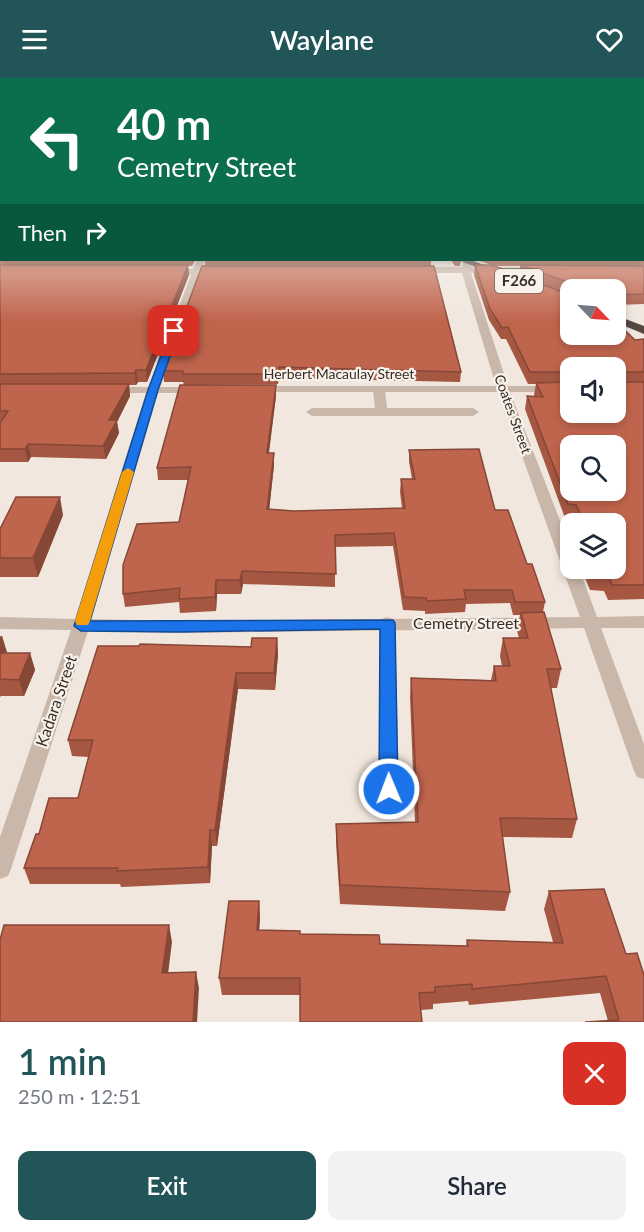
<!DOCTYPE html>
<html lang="en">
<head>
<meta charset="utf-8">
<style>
	:root { --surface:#fff; --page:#f2f2f3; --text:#1f2937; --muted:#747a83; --accent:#215557 }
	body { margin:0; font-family:Lato,sans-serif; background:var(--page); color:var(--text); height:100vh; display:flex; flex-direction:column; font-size:22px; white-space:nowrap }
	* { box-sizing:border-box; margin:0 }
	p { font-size:20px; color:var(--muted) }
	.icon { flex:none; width:33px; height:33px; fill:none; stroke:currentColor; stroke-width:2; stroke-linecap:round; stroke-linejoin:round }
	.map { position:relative; height:944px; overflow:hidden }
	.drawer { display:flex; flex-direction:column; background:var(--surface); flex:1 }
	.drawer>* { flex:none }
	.hud { position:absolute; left:0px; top:0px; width:645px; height:183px; box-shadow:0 3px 9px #0003; background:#0b6e4f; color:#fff; overflow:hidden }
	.needle { width:39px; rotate:115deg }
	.fabs { position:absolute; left:560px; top:201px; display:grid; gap:12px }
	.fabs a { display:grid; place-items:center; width:66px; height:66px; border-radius:12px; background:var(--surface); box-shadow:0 3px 9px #0003; font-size:30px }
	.pin { position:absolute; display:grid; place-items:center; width:51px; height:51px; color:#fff; margin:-26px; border-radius:12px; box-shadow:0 3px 9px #0006 }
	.me { position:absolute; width:66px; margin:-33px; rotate:359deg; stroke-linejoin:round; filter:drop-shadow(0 0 4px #0008) }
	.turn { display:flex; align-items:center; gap:21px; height:126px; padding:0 18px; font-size:27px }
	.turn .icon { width:78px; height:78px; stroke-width:2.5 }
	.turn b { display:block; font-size:42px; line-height:51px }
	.then { display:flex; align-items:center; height:57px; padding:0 18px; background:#0003; gap:12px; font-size:22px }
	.round { display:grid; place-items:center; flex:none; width:63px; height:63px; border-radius:12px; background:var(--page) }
	.headline { display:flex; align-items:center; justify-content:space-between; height:102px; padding:0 18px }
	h1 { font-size:36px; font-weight:600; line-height:45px; color:var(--accent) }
	.action { display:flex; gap:12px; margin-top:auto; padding:12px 18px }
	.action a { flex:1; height:69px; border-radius:12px; background:var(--accent); color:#fff; font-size:24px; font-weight:600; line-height:69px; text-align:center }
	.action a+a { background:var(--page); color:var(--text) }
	header { display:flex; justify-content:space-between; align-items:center; height:78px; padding:0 18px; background:var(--accent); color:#fff; font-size:27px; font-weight:600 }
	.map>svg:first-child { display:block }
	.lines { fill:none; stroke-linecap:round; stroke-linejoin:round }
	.lane { fill:#c9b7aa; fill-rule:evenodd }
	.street { fill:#c9b7aa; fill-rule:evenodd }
	.highway { fill:#574741; fill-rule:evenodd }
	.wall { fill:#a55742; fill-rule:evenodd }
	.shaded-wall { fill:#864736 }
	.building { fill:#c0654d; stroke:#864736; stroke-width:1.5; fill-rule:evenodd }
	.route { fill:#1a73e8; stroke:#114b97; stroke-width:1.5 }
	.slow { fill:#f59e0b }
	.labels { text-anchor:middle; stroke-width:4.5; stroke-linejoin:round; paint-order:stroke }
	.far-street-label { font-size:14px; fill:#372d29; stroke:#f9f2ea }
	.shield { fill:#f9f2ea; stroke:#716863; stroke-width:1.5 }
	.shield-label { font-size:15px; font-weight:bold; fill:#372d29 }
	.street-label { font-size:16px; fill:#372d29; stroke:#f9f2ea }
</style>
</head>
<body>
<header><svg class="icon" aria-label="menu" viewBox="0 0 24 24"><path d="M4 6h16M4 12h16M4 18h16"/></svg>Waylane<svg class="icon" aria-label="heart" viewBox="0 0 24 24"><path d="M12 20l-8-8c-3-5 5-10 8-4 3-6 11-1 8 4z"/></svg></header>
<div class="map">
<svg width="644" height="944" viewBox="0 0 644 944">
	<rect width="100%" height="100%" fill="#f1e7de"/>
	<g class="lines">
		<!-- lane -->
		<g class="lane">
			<polygon points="379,309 385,312 387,330 473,330 479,334 473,338 312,338 306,334 312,330 375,330 373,312"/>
			<polygon points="387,539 393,541 395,545 399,711 396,717 389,719 382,717 379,711 379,545 381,541"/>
		</g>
		<!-- street -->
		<polygon class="street" points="197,182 205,182 202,191 219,191 223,194 219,197 200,197 160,309 198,309 204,312 198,315 158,315 91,541 179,543 580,539 499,314 258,314 252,311 258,308 496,308 462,195 417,195 413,192 417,189 462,189 464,182 472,182 471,189 543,190 543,194 540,195 471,195 508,308 570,308 570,314 510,314 570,468 570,490 579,490 597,539 644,538 644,550 601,550 644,666 644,701 637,699 634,693 584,550 179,555 88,553 11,791 8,798 0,801 0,759 71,552 0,551 0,539 75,541 146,315 111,315 105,312 111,309 149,309 191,197 168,197 164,194 168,191 193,191"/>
		<!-- highway -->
		<g class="highway">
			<polygon points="458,182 471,182 505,195 496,197"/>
			<polygon points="615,237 644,248 644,256 615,244"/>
		</g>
	</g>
	<!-- wall -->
	<g class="wall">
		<polygon points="0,110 2,110 2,182 195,182 192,188 188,188 189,197 147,304 138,304 136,307 129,307 130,318 117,344 119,355 106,381 31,379 28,384 0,384"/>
		<path d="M 644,110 L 644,226 L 615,227 L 615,212 L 570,212 L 570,217 L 635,262 L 644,261 L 644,521 L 608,522 L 604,513 L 590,512 L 581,490 L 615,490 L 615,446 L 575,446 L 573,440 L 565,440 L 525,331 L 527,318 L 535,319 L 534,317 L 536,306 L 528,306 L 506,261 L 501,261 L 489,242 L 474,197 L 475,187 L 492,187 L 477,182 L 644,182 ZM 493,188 L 520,188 L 519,198 ZM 570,290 L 615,334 L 570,334 Z"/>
		<rect x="205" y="182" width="226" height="6"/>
		<polygon points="451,182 461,182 460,188 455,188"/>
		<polygon points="202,188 461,294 460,304 279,300 278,306 184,307 183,304 164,304 163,293"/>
		<polygon points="276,318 269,375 274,387 269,431 294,433 402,430 400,414 401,401 412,401 409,384 409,372 495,432 527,486 545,524 543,534 561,591 557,610 551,610 577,741 572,760 502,759 510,814 505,833 340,826 336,765 336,746 415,744 410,619 411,600 491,602 494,588 502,588 500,578 503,560 519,560 517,553 520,537 513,537 510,525 466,526 465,534 425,536 425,533 403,532 393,468 335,469 335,509 243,506 241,516 217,516 216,533 180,535 179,524 125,529 123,516 179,444 188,402 158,402 157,390"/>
		<polygon points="63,437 38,499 0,499 0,451"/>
		<polygon points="0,558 2,558 6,575 30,575 35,592 24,618 1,618 0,619"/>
		<polygon points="277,560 278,576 275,612 238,611 217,768 212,768 210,805 121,809 120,806 30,806 24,790 39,756 78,720 89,679 72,678 68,662 251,569"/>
		<polygon points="549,813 644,944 608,943 600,915 469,927 468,923 433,926 433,931 421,932 300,917 222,917 219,900 259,823 260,840 259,852 300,856 380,866 466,868 467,862 553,864 544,831"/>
	</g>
	<!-- shaded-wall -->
	<g class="shaded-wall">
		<polygon points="188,187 189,197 147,304 146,292"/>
		<polygon points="136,292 138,304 136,307 135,295"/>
		<polygon points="129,306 130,318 117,344 119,355 106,381 103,368 109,342"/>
		<polygon points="276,307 276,318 267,387 267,375"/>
		<polygon points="28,366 31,379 28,384 25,371"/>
		<polygon points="274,375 274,387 268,443 267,431"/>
		<polygon points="60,419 63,437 38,499 33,480"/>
		<polygon points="242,493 243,506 241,516 240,502"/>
		<polygon points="216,502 217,516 216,533 215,519"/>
		<polygon points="2,558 7,574 0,587 0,561"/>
		<polygon points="277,560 278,576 275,612 274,595"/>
		<polygon points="30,575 35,592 24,618 19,602"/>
		<polygon points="236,595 238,611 217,768 215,752"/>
		<polygon points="210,752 212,768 210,805 208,789"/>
		<polygon points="259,823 260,840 258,869 257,852"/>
		<polygon points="169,847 172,864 166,912 162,895"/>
		<polygon points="196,894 199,910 197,944 193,944"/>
	</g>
	<!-- building -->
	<g class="building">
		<polygon points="2,114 2,178 0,178 0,119"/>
		<polygon points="0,187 188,187 146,292 136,292 135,295 0,296"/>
		<path d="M 475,187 L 492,187 L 570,217 L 570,256 L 615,256 L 615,243 L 635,262 L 644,261 L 644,294 L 618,294 L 615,302 L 618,304 L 644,304 L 644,507 L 612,507 L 608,498 L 593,498 L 590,490 L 615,490 L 615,446 L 585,446 L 576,427 L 568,426 L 527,318 L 543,319 L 536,305 L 570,304 L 570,334 L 615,334 L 615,290 L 570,290 L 570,294 L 530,294 L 508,249 L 502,250 L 490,231 ZM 570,368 L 615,368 L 615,412 L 570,412 Z"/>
		<polygon points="520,187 644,188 644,216 615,217 615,212 573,212 573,206"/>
		<polygon points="202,188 434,188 461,294 279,289 278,296 183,296 183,293 163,293"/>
		<polygon points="0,306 129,306 109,342 117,342 103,368 28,366 25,371 0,371 0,345 8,333 0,333"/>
		<polygon points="180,307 276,307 267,375 274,375 267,431 294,433 405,430 401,401 415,401 409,372 479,371 495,432 508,432 527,486 532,486 545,524 515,524 512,512 464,512 466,521 427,523 426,520 404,519 394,455 335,457 336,496 242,493 240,502 216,502 215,519 179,521 180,510 123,516 123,487 137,446 179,444 191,389 157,390"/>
		<polygon points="16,419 60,419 33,480 0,480 0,451"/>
		<polygon points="544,534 561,591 547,591 577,741 500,740 510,814 340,807 336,746 418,744 411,600 496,603 494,588 510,588 503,560 528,560 521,535"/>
		<polygon points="252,560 277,560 274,595 236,595 215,752 210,752 208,789 117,793 118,790 24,790 36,756 39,756 49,720 78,720 93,662 68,662 98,568 139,568 140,566 251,569"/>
		<polygon points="0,575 30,575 19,602 0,601"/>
		<polygon points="604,811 626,876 637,875 644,897 644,944 585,944 619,942 606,898 472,911 472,906 435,909 435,914 419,915 422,944 300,944 300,900 219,900 229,823 259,823 257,852 300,853 300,856 379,857 380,866 468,868 467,862 563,865 549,813"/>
		<polygon points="4,847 169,847 162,895 196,894 193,944 0,944 0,862"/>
	</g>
	<!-- sky -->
	<linearGradient id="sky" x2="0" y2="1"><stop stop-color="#7db1d0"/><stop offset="0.45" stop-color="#f9f4f0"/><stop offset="1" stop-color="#f9f4f0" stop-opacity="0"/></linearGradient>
	<rect width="644" height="243" fill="url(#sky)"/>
	<!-- route -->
	<polygon class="route" points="174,250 179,253 158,312 90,543 393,542 395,545 398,711 395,716 389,719 382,716 379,711 380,551 179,554 81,553 74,548 148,312 170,253"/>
	<!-- slow -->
	<polygon class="slow" points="128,390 134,394 90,543 88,547 77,547 75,543 122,394"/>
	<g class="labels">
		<!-- far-street labels -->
		<g class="far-street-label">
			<text x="339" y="301">Herbert Macaulay Street</text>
			<text transform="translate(513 336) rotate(70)" y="5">Coates Street</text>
		</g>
		<!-- shield labels -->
		<rect class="shield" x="495" y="191" width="48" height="24" rx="4.5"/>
		<g class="shield-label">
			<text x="519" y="208">F266</text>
		</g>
		<!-- street labels -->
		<g class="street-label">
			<text x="466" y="551">Cemetry Street</text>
			<text transform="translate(56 623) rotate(-71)" y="6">Kadara Street</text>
		</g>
	</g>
</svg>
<div class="fabs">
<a><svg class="needle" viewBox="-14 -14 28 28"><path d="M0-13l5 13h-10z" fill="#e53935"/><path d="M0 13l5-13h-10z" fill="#747a83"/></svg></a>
<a><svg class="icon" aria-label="sound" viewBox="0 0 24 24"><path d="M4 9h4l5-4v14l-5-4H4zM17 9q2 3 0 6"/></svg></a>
<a><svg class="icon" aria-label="search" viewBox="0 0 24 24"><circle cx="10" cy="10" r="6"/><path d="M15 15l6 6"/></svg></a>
<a><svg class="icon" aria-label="layers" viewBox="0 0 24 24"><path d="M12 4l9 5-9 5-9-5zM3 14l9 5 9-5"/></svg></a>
</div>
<div class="pin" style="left:174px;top:253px;background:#d93025"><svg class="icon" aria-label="arrive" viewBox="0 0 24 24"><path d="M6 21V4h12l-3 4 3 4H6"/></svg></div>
<svg class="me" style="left:389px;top:711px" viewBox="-20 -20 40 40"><circle r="17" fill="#1a73e8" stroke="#fff" stroke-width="3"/><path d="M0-11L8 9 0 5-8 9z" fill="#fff"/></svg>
<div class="hud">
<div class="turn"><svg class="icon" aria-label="left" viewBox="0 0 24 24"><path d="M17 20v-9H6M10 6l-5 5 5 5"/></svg><div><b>40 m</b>Cemetry Street</div></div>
<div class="then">Then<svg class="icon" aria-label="right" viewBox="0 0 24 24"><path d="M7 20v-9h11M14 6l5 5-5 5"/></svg></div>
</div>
</div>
<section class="drawer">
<div class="headline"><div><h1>1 min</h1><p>250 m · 12:51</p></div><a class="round" style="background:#d93025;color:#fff"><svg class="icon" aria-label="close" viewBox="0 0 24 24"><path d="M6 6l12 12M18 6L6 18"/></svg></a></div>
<div class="action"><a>Exit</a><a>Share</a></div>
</section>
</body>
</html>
